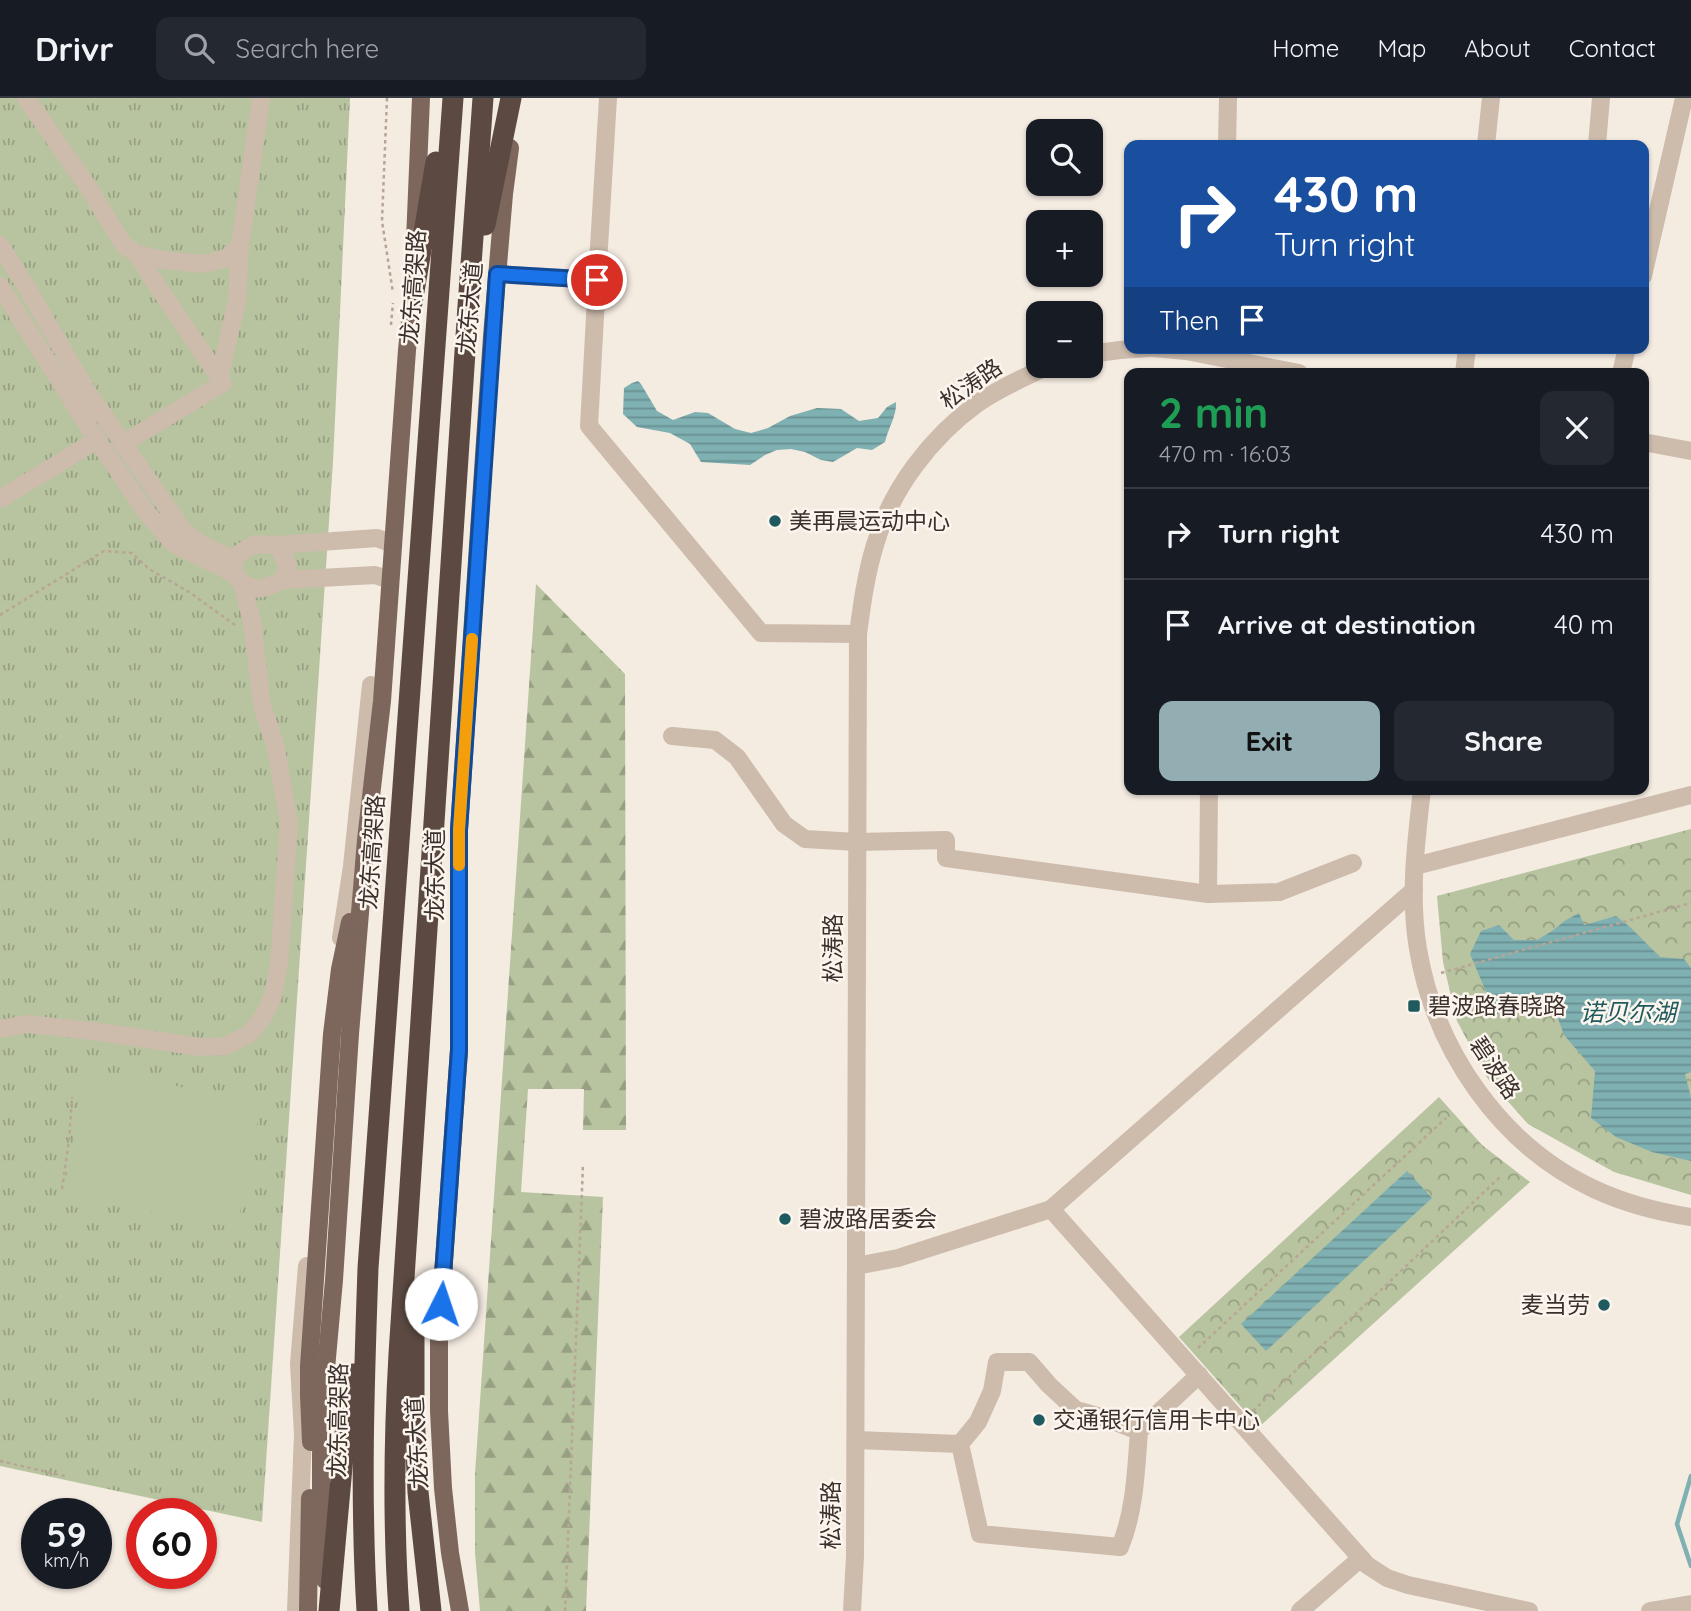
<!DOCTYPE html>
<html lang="en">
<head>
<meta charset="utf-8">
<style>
	:root { --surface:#171b24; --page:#242831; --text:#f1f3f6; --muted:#9ea1a6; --line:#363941; --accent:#92aeb2 }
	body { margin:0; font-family:Quicksand,"Noto Sans SC",sans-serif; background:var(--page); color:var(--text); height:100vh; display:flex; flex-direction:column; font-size:26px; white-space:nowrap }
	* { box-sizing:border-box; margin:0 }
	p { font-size:23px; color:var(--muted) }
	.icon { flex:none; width:38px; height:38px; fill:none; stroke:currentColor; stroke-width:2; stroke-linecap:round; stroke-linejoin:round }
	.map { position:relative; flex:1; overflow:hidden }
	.panel { position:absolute; left:1124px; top:270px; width:525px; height:427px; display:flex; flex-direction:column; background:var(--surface); border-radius:14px; box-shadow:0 2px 5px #0004 }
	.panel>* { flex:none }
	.hud { position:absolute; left:1124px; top:42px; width:525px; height:214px; border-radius:14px; box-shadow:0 2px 5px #0004; background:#1a4fa0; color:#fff; overflow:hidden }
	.fabs { position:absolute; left:1026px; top:21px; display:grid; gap:14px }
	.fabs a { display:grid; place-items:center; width:77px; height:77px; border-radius:14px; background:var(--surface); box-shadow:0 2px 5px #0004; font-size:35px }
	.speed { position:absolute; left:21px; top:1400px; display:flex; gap:14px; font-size:35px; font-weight:700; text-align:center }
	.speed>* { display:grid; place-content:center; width:91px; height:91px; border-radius:50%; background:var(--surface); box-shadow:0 2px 5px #0004; line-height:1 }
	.speed small { font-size:18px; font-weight:400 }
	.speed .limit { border:10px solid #d22; background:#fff; color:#111 }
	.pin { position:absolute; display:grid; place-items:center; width:60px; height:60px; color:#fff; margin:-30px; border:4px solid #fff; border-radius:50%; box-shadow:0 2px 7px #0007 }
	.me { position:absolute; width:77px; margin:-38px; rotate:4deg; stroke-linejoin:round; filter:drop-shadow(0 0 5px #0008) }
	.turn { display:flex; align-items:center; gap:24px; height:147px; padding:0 35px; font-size:32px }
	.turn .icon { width:91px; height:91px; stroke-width:2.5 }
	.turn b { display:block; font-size:49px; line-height:60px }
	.then { display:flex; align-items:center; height:66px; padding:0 35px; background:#0003; gap:14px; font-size:26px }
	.round { display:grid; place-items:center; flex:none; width:74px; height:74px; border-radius:14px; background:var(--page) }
	.head { display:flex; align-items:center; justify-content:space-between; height:119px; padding:0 35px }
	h1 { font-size:42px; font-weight:700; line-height:52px; color:#1e9e55 }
	.primary-button { display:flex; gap:14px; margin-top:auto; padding:14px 35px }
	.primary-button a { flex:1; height:80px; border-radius:14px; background:var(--accent); color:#111; font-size:28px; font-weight:700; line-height:80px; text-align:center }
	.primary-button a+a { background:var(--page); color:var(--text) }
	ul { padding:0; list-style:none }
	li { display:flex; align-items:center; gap:21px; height:91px; padding:0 35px; border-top:2px solid var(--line) }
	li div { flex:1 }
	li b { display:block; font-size:26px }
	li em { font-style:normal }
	header { display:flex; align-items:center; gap:42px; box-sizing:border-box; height:98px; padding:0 35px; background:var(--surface); border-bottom:2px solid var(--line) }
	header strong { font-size:33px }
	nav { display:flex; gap:38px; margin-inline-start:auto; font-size:24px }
	.search { width:490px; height:63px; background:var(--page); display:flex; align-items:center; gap:18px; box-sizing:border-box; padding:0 24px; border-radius:14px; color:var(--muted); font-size:26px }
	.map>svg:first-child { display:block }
	.grass { fill:url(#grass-tufts) }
	.forest { fill:url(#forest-firs) }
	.park { fill:url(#park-crowns) }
	.pitch { fill:#b8c4a0 }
	.water { fill:url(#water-rules) }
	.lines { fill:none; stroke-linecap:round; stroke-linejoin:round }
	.stream { stroke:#7fb0b2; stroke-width:4.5 }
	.path { stroke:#b9a596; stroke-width:2.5; stroke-dasharray:3.5 3.5; stroke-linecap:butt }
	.minor { stroke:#cdbbac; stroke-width:18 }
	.major { stroke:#7d675c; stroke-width:18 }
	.highway { stroke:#5c4a42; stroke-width:21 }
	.route-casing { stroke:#114b97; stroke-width:18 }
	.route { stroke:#1a73e8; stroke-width:12 }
	.slow { stroke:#f59e0b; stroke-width:12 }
	.poi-dot { fill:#1f5a5e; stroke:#fbf5ee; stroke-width:2.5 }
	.labels { text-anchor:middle; stroke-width:5; stroke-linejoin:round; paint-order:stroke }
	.street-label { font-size:23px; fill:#3b302b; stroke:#fbf5ee }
	.poi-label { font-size:23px; fill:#3b302b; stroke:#fbf5ee; text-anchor:start }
	.water-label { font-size:24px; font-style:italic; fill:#1f5a5e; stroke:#fbf5ee }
</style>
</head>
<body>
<header>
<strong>Drivr</strong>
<div class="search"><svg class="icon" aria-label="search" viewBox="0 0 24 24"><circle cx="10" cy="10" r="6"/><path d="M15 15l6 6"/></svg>Search here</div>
<nav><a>Home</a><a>Map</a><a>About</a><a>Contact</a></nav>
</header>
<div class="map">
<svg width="1691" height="1513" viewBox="0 0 1691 1513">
	<defs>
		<pattern id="grass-tufts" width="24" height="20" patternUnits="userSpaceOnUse" patternTransform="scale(1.75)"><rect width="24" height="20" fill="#b8c4a0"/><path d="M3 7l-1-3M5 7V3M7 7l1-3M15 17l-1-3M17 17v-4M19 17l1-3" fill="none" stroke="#97a083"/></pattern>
		<pattern id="forest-firs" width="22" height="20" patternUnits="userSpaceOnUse" patternTransform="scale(1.75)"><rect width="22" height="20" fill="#b8c4a0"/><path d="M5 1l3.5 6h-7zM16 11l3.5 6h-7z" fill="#97a083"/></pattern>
		<pattern id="park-crowns" width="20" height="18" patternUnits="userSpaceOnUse" patternTransform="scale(1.75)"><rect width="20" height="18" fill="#b8c4a0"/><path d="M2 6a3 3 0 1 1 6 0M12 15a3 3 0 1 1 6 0" fill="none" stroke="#97a083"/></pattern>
		<pattern id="water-rules" width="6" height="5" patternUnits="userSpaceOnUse" patternTransform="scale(1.75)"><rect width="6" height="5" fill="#7fb0b2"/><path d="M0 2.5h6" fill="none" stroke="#699091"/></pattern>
	</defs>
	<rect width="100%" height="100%" fill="#f4ebe1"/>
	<!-- grass -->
	<polygon class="grass" points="0,0 350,0 333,364 262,1424 0,1368"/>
	<!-- forest -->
	<polygon class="forest" points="536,486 625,576 626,1032 583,1032 584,991 528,991 521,1094 603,1099 586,1513 480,1513 475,1455 475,1376"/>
	<!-- park -->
	<g class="park">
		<polygon points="1691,731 1691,1097 1614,1074 1528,1026 1488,981 1457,923 1443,864 1437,798"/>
		<polygon points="1439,999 1482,1047 1530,1084 1259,1329 1179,1239"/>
	</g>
	<!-- pitch -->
	<polygon class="pitch" points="86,970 261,1005 237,1130 63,1098"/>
	<!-- water -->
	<g class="water">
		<path d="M 638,283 L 641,286 L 657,313 L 673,322 L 695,314 L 708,315 L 735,331 L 751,335 L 768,330 L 790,318 L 817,310 L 841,311 L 859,323 L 878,320 L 887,309 L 896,304 C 897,317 888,331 885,344 L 872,352 L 857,350 L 833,364 L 821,362 L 805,354 L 791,351 L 777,352 L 765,357 L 750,367 L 701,364 L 690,346 L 670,335 L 637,329 L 623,316 L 624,290 L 632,285 Z"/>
		<polygon points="1579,815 1584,827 1616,818 1630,829 1660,859 1684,861 1691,870 1691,974 1685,976 1691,1000 1691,1063 1652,1054 1616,1039 1591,1020 1595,973 1564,937 1555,912 1521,900 1496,917 1470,856 1481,833 1499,827 1514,842 1537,842 1552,833 1566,822"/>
		<polygon points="1407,1073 1432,1100 1266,1253 1241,1226"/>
	</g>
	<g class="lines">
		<!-- stream -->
		<polyline class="stream" points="1691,1378 1677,1426 1691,1468"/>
		<!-- path -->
		<g class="path">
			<polyline points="387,0 382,123 393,195"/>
			<polyline points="391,227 393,205"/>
			<polyline points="0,517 104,453 132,455 149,471 189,494 235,527"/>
			<polyline points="1441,875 1691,805"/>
			<polyline points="62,1091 69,1042 72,999"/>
			<polyline points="1198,1250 1446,1020"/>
			<polyline points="1253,1313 1500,1079"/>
			<polyline points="0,1363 65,1378"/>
			<polyline points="565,1513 583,1067"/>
		</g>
		<!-- minor -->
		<g class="minor">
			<polyline points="26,0 86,86 124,147 137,156 164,162 203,166 225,161 240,148 261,0"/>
			<polyline points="1227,47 1228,0"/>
			<polyline points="1486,47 1491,0"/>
			<polyline points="1597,47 1601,0"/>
			<polyline points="0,147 27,190 86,292 183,432 199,445 234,462"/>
			<polyline points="497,176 597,182 589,328 761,535 858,536"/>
			<polyline points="1643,178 1684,0"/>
			<polyline points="597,182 608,0"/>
			<polyline points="0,188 97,342 147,415 174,446 233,475"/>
			<polyline points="1154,250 1186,253 1299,275"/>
			<polyline points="1090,256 1120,252 1149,250"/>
			<polyline points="1464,275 1467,250"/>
			<polyline points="1621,275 1627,250"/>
			<polyline points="219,280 237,203 240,148"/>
			<polyline points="1643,344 1691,353"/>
			<polyline points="122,346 223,285 156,186 137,156"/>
			<polyline points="0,401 97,342"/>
			<path d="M 256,446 L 277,447 L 288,468 L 283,482 C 261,493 250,496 233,475 C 234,457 240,453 256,446 Z"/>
			<polyline points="277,447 377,440 393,446"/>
			<polyline points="283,482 375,477 390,482"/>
			<polyline points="672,638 715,642 737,659 784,726 805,741 857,744 946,742 946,760 1208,796 1209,691"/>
			<path d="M 1422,691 C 1416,744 1409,798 1418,851 C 1435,952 1500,1047 1594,1091 C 1624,1105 1658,1114 1691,1119"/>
			<polyline points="1415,768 1691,697"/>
			<polyline points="1208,796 1279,794 1353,765"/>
			<polyline points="341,840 352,768 371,587"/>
			<polyline points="0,931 28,926 92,933 201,949 226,948 249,936 264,918 273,898 279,865 289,724 275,646 262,608 252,523 242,486"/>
			<polyline points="1051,1111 1367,1467 1387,1480 1408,1487 1529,1513"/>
			<polyline points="856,1168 898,1160 1051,1111 1414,792"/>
			<polyline points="1139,1333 1199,1277"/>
			<path d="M 856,1342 L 960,1346 L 980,1436 L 1120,1449 C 1135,1413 1136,1372 1139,1333 L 1108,1321 L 1076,1312 L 1049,1287 L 1029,1264 L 997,1264 L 992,1293 L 978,1324 L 960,1346"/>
			<polyline points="296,1513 303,1336 299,1266 307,1168"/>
			<path d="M 852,1513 L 855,1458 L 858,536 C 862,506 866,476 875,447 C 891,391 931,339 978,305 C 1000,290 1024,279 1049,268"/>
			<polyline points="1300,1513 1361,1460"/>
			<polyline points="1650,1513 1691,1506"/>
		</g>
		<!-- major -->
		<g class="major">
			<polyline points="415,142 421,0"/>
			<polyline points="311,1344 309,1297 309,1268 332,936 340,871 350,824"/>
			<polyline points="325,1482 321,1408 321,1356 323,1304 334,1182 350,936 366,742 382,603 407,252 413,194"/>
			<polyline points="308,1513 310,1400"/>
			<polyline points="460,1513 450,1455 443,1390 439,1313 439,1232 459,952 459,732 492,238 504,96 510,50"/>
		</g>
		<!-- highway -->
		<g class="highway">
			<polyline points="485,127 511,0"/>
			<polyline points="412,205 436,64"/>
			<polyline points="414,1218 414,1314 418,1394 431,1513"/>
			<polyline points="329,1513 345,1336 353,1276"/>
			<path d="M 367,1513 C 360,1399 364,1285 368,1170 L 453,0"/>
			<path d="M 399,1513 C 393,1427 394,1342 399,1256 L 468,208 L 483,0"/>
		</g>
	</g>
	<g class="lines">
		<!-- route casing -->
		<g class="route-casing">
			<polyline id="route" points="441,1206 459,952 459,732 497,176 597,182"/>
		</g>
		<!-- route -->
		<use href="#route" class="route"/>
		<!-- slow -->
		<polyline class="slow" points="459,767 459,732 472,541"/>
	</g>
	<!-- markers -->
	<g class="poi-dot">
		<circle cx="775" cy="423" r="7"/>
		<rect x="1407" y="901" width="14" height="14" rx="3.5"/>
		<circle cx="785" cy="1121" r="7"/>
		<circle cx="1604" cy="1207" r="7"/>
		<circle cx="1039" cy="1322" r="7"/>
	</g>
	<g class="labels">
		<!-- street labels -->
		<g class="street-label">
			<text transform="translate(413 189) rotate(-86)" y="8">龙东高架路</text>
			<text transform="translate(470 210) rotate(-85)" y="8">龙东大道</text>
			<text transform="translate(971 286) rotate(-35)" y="8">松涛路</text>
			<text transform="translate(372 754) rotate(-86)" y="8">龙东高架路</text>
			<text transform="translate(435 777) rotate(-90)" y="8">龙东大道</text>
			<text transform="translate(833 850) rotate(-90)" y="8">松涛路</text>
			<text transform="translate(1495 970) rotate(56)" y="8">碧波路</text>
			<text transform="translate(338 1322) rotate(-89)" y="8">龙东高架路</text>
			<text transform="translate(417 1345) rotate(-93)" y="8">龙东大道</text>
			<text transform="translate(831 1417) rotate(-90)" y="8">松涛路</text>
		</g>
		<!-- poi labels -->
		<g class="poi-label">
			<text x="789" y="431">美再晨运动中心</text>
			<text x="1428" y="916">碧波路春晓路</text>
			<text x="799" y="1129">碧波路居委会</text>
			<text x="1590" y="1215" text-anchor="end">麦当劳</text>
			<text x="1053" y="1330">交通银行信用卡中心</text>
		</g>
		<!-- water labels -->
		<g class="water-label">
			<text x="1628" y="923">诺贝尔湖</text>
		</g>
	</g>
</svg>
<div class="fabs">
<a><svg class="icon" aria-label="search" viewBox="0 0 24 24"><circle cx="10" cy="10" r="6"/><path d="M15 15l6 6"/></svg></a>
<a>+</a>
<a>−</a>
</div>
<div class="speed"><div>59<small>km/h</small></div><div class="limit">60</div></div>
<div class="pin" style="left:597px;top:182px;background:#d93025"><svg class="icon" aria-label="arrive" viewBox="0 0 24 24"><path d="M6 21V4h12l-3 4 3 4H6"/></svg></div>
<svg class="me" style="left:441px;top:1206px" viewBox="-20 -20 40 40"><circle r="19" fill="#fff"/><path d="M0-13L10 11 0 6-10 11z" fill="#1a73e8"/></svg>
<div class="hud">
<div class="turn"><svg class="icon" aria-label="right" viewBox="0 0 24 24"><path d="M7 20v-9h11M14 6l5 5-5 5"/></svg><div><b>430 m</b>Turn right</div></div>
<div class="then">Then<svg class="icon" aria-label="arrive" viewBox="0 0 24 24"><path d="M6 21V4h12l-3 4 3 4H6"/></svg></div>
</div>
<section class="panel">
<div class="head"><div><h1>2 min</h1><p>470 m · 16:03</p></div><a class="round"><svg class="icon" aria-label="close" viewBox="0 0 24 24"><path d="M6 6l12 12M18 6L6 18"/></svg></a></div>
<ul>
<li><svg class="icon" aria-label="right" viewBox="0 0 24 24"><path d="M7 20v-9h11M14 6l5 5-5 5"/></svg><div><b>Turn right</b></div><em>430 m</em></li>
<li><svg class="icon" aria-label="arrive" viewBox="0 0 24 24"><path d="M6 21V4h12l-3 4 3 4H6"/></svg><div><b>Arrive at destination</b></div><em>40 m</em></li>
</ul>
<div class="primary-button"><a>Exit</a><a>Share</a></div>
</section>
</div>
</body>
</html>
